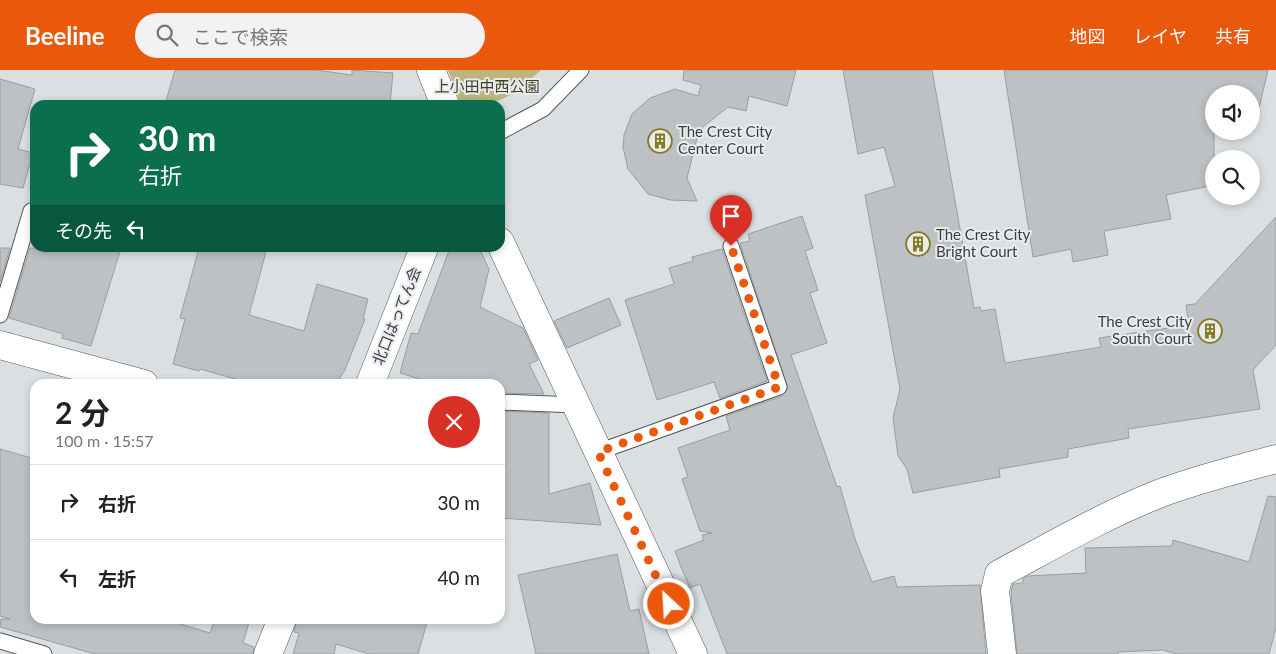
<!DOCTYPE html>
<html lang="ja">
<head>
<meta charset="utf-8">
<style>
	:root { --surface:#fff; --page:#f2f2f2; --text:#222; --muted:#767676; --line:#e0e0e0; --accent:#ea580c }
	body { margin:0; font-family:Lato,"Noto Sans JP",sans-serif; background:var(--page); color:var(--text); height:100vh; display:flex; flex-direction:column; font-size:19px; white-space:nowrap }
	* { box-sizing:border-box; margin:0 }
	p { font-size:16px; color:var(--muted) }
	.icon { flex:none; width:28px; height:28px; fill:none; stroke:currentColor; stroke-width:2; stroke-linecap:round; stroke-linejoin:round }
	.map { position:relative; flex:1; overflow:hidden }
	.panel { position:absolute; left:30px; top:309px; width:475px; height:245px; display:flex; flex-direction:column; background:var(--surface); border-radius:15px; box-shadow:0 2px 8px #0003 }
	.panel>* { flex:none }
	.top-card { position:absolute; left:30px; top:30px; width:475px; height:152px; border-radius:15px; box-shadow:0 2px 8px #0003; background:#0b6e4f; color:#fff; overflow:hidden }
	.buttons { position:absolute; left:1205px; top:15px; display:grid; gap:10px }
	.buttons a { display:grid; place-items:center; width:55px; height:55px; border-radius:50%; background:var(--surface); box-shadow:0 2px 8px #0003; font-size:25px }
	.pin { position:absolute; display:grid; place-items:center; width:42px; height:42px; color:#fff; margin:-51px -21px; border-radius:50% 50% 50% 0; rotate:-45deg; box-shadow:0 0 5px #0007 }
	.pin .icon { rotate:45deg }
	.me { position:absolute; width:55px; margin:-28px; rotate:335deg; stroke-linejoin:round; filter:drop-shadow(0 0 4px #0008) }
	.turn { display:flex; align-items:center; gap:18px; height:105px; padding:0 25px; font-size:22px }
	.turn .icon { width:65px; height:65px; stroke-width:2.5 }
	.turn b { display:block; font-size:35px; line-height:42px }
	.then { display:flex; align-items:center; height:48px; padding:0 25px; background:#0003; gap:10px; font-size:19px }
	.round { display:grid; place-items:center; flex:none; width:52px; height:52px; border-radius:26px; background:var(--page) }
	.summary { display:flex; align-items:center; justify-content:space-between; height:85px; padding:0 25px }
	h1 { font-size:30px; font-weight:700; line-height:38px }
	ul { padding:0; list-style:none }
	li { display:flex; align-items:center; gap:15px; height:75px; padding:0 25px; border-top:1px solid var(--line) }
	li div { flex:1 }
	li b { display:block; font-size:19px }
	li em { font-style:normal }
	header { display:flex; align-items:center; gap:30px; box-sizing:border-box; height:70px; padding:0 25px; background:var(--accent); color:#fff }
	header strong { font-size:24px }
	nav { display:flex; gap:28px; margin-inline-start:auto; font-size:18px }
	.search { width:350px; height:45px; background:var(--page); display:flex; align-items:center; gap:12px; box-sizing:border-box; padding:0 18px; border-radius:28px; color:var(--muted); font-size:19px }
	.map>svg:first-child { display:block }
	.green { fill:#bcb67e }
	.building { fill:#bdc1c4; stroke:#9a9ea2 }
	.lines { fill:none; stroke-linecap:round; stroke-linejoin:round }
	.service-casing { stroke:#54575a; stroke-width:17 }
	.minor-casing { stroke:#54575a; stroke-width:29 }
	.tertiary-casing { stroke:#54575a; stroke-width:29 }
	.service { stroke:#fff; stroke-width:15 }
	.minor { stroke:#fff; stroke-width:28 }
	.tertiary { stroke:#fff; stroke-width:28 }
	.route { stroke:#ea580c; stroke-width:9; stroke-dasharray:0 16.2 }
	.labels { text-anchor:middle; stroke-width:4; stroke-linejoin:round; paint-order:stroke }
	.park-label { font-size:15px; fill:#47421e; stroke:#e8ecf0 }
	.poi-label { font-size:15px; fill:#3b3d3e; stroke:#e8ecf0; text-anchor:start }
	.street-label { font-size:15px; fill:#3b3d3e; stroke:#e8ecf0 }
</style>
</head>
<body>
<header>
<strong>Beeline</strong>
<div class="search"><svg class="icon" aria-label="search" viewBox="0 0 24 24"><circle cx="10" cy="10" r="6"/><path d="M15 15l6 6"/></svg>ここで検索</div>
<nav><a>地図</a><a>レイヤ</a><a>共有</a></nav>
</header>
<div class="map">
<svg width="1276" height="584" viewBox="0 0 1276 584">
	<rect width="100%" height="100%" fill="#dadfe2"/>
	<!-- green -->
	<path class="green" d="M 448,0 L 541,0 C 511,27 502,35 461,35 Z"/>
	<!-- building -->
	<g class="building">
		<polygon points="175,0 316,0 352,5 352,0 393,3 390,35 181,35 166,31"/>
		<polygon points="684,0 796,0 787,36 749,26 746,41 728,37 699,60 687,108 697,131 670,130 648,124 628,99 623,77 624,65 632,44 650,28 675,19 698,26 701,15 683,10"/>
		<polygon points="843,0 932,0 974,238 980,237 981,241 995,239 1005,293 1101,277 1099,268 1189,255 1186,235 1195,234 1276,147 1276,275 1253,300 1260,339 1128,359 1129,368 1068,379 1068,387 999,399 1000,407 913,423 907,399 898,386 893,348 900,319 865,125 895,116 884,77 858,84"/>
		<polygon points="1004,0 1268,0 1257,47 1251,48 1251,24 1214,24 1214,115 1166,125 1171,149 1104,161 1108,185 1073,192 1071,179 1033,187"/>
		<polygon points="0,9 35,19 18,79 33,83 23,118 0,114"/>
		<polygon points="802,146 813,178 805,181 818,220 810,223 827,273 791,285 837,417 840,416 855,469 872,512 894,506 897,517 980,515 986,584 727,584 700,514 690,518 681,497 675,481 704,470 702,465 712,463 700,461 682,409 688,407 678,378 730,360 726,346 782,326 788,318 740,173 750,171 748,164"/>
		<polygon points="0,178 10,178 0,212"/>
		<polygon points="30,178 121,178 91,276 62,268 63,264 9,248"/>
		<polygon points="199,178 267,178 249,245 304,261 317,214 368,229 363,249 365,249 345,300 336,314 253,314 200,299 199,301 173,294 185,249 180,248"/>
		<polygon points="450,178 479,178 489,199 480,237 523,258 538,290 529,294 544,324 500,323 500,314 436,314 400,303 411,263 418,264"/>
		<polygon points="722,179 767,311 720,328 714,312 657,330 625,230 674,214 669,198 693,191 692,187"/>
		<polygon points="609,228 621,255 567,278 554,251"/>
		<polygon points="500,341 549,343 549,424 590,413 601,455 500,448"/>
		<polygon points="0,379 35,389 35,549 163,549 210,563 215,549 250,549 243,573 254,577 253,584 95,584 0,557 1,549 10,549 0,546"/>
		<polygon points="1268,426 1276,427 1276,558 1269,584 1177,584 1162,580 1118,582 1118,584 1017,584 1011,522 1013,514 1023,513 1023,509 1028,506 1086,503 1085,478 1172,476 1173,470 1249,492"/>
		<polygon points="617,484 630,541 639,539 649,584 536,584 518,505"/>
		<polygon points="297,549 428,549 418,584 369,584 336,574 334,584 293,584 299,563 294,562"/>
	</g>
	<g class="lines">
		<!-- service casing -->
		<g class="service-casing">
			<g id="service">
				<polyline points="500,62 543,39 581,0"/>
				<polyline points="0,245 31,141"/>
				<polyline points="500,332 576,335"/>
				<polyline points="598,382 779,317 731,176"/>
				<polyline points="0,571 44,584"/>
			</g>
		</g>
		<!-- minor casing -->
		<g class="minor-casing">
			<g id="minor">
				<polyline points="0,275 144,314"/>
				<polyline points="370,314 424,178"/>
				<polyline points="268,584 282,549"/>
				<path d="M 1002,584 L 995,521 L 999,504 C 1050,477 1101,447 1156,425 C 1194,410 1236,400 1276,389"/>
			</g>
		</g>
		<!-- tertiary casing -->
		<g class="tertiary-casing">
			<g id="tertiary">
				<polyline points="431,0 445,35"/>
				<polyline points="500,172 693,584"/>
			</g>
		</g>
		<!-- service -->
		<use href="#service" class="service"/>
		<!-- minor -->
		<use href="#minor" class="minor"/>
		<!-- tertiary -->
		<use href="#tertiary" class="tertiary"/>
	</g>
	<g class="lines">
		<!-- route -->
		<polyline class="route" points="669,534 598,382 779,317 731,176"/>
	</g>
	<!-- icons -->
	<defs>
		<g id="building-ring" transform="scale(1.25)"><circle r="9.5" fill="#e8ecf0" stroke="#867b21" stroke-width="1.5"/><path d="M-4-6H4V6H1V3H-1V6H-4ZM-2.5-4.3h1.7v1.8h-1.7ZM.8-4.3h1.7v1.8H.8ZM-2.5-1h1.7V.8h-1.7ZM.8-1h1.7V.8H.8Z" fill="#867b21"/></g>
	</defs>
	<g fill-rule="evenodd">
		<use href="#building-ring" x="660" y="71"/>
		<use href="#building-ring" x="918" y="174"/>
		<use href="#building-ring" x="1210" y="261"/>
	</g>
	<g class="labels">
		<!-- park labels -->
		<g class="park-label">
			<text x="487" y="22">上小田中西公園</text>
		</g>
		<!-- poi labels -->
		<g class="poi-label">
			<text x="678" y="67">The Crest City<tspan x="678" dy="17">Center Court</tspan></text>
			<text x="936" y="170">The Crest City<tspan x="936" dy="17">Bright Court</tspan></text>
			<text x="1192" y="257" text-anchor="end">The Crest City<tspan x="1192" dy="17">South Court</tspan></text>
		</g>
		<!-- street labels -->
		<g class="street-label">
			<text transform="translate(397 246) rotate(-68)" y="5">北口はってん会</text>
		</g>
	</g>
</svg>
<div class="buttons">
<a><svg class="icon" aria-label="sound" viewBox="0 0 24 24"><path d="M4 9h4l5-4v14l-5-4H4zM17 9q2 3 0 6"/></svg></a>
<a><svg class="icon" aria-label="search" viewBox="0 0 24 24"><circle cx="10" cy="10" r="6"/><path d="M15 15l6 6"/></svg></a>
</div>
<div class="pin" style="left:731px;top:176px;background:#d93025"><svg class="icon" aria-label="arrive" viewBox="0 0 24 24"><path d="M6 21V4h12l-3 4 3 4H6"/></svg></div>
<svg class="me" style="left:669px;top:534px" viewBox="-20 -20 40 40"><circle r="17" fill="#ea580c" stroke="#fff" stroke-width="3"/><path d="M0-11L8 9 0 5-8 9z" fill="#fff"/></svg>
<div class="top-card">
<div class="turn"><svg class="icon" aria-label="right" viewBox="0 0 24 24"><path d="M7 20v-9h11M14 6l5 5-5 5"/></svg><div><b>30 m</b>右折</div></div>
<div class="then">その先<svg class="icon" aria-label="left" viewBox="0 0 24 24"><path d="M17 20v-9H6M10 6l-5 5 5 5"/></svg></div>
</div>
<section class="panel">
<div class="summary"><div><h1>2 分</h1><p>100 m · 15:57</p></div><a class="round" style="background:#d93025;color:#fff"><svg class="icon" aria-label="close" viewBox="0 0 24 24"><path d="M6 6l12 12M18 6L6 18"/></svg></a></div>
<ul>
<li><svg class="icon" aria-label="right" viewBox="0 0 24 24"><path d="M7 20v-9h11M14 6l5 5-5 5"/></svg><div><b>右折</b></div><em>30 m</em></li>
<li><svg class="icon" aria-label="left" viewBox="0 0 24 24"><path d="M17 20v-9H6M10 6l-5 5 5 5"/></svg><div><b>左折</b></div><em>40 m</em></li>
</ul>
</section>
</div>
</body>
</html>
